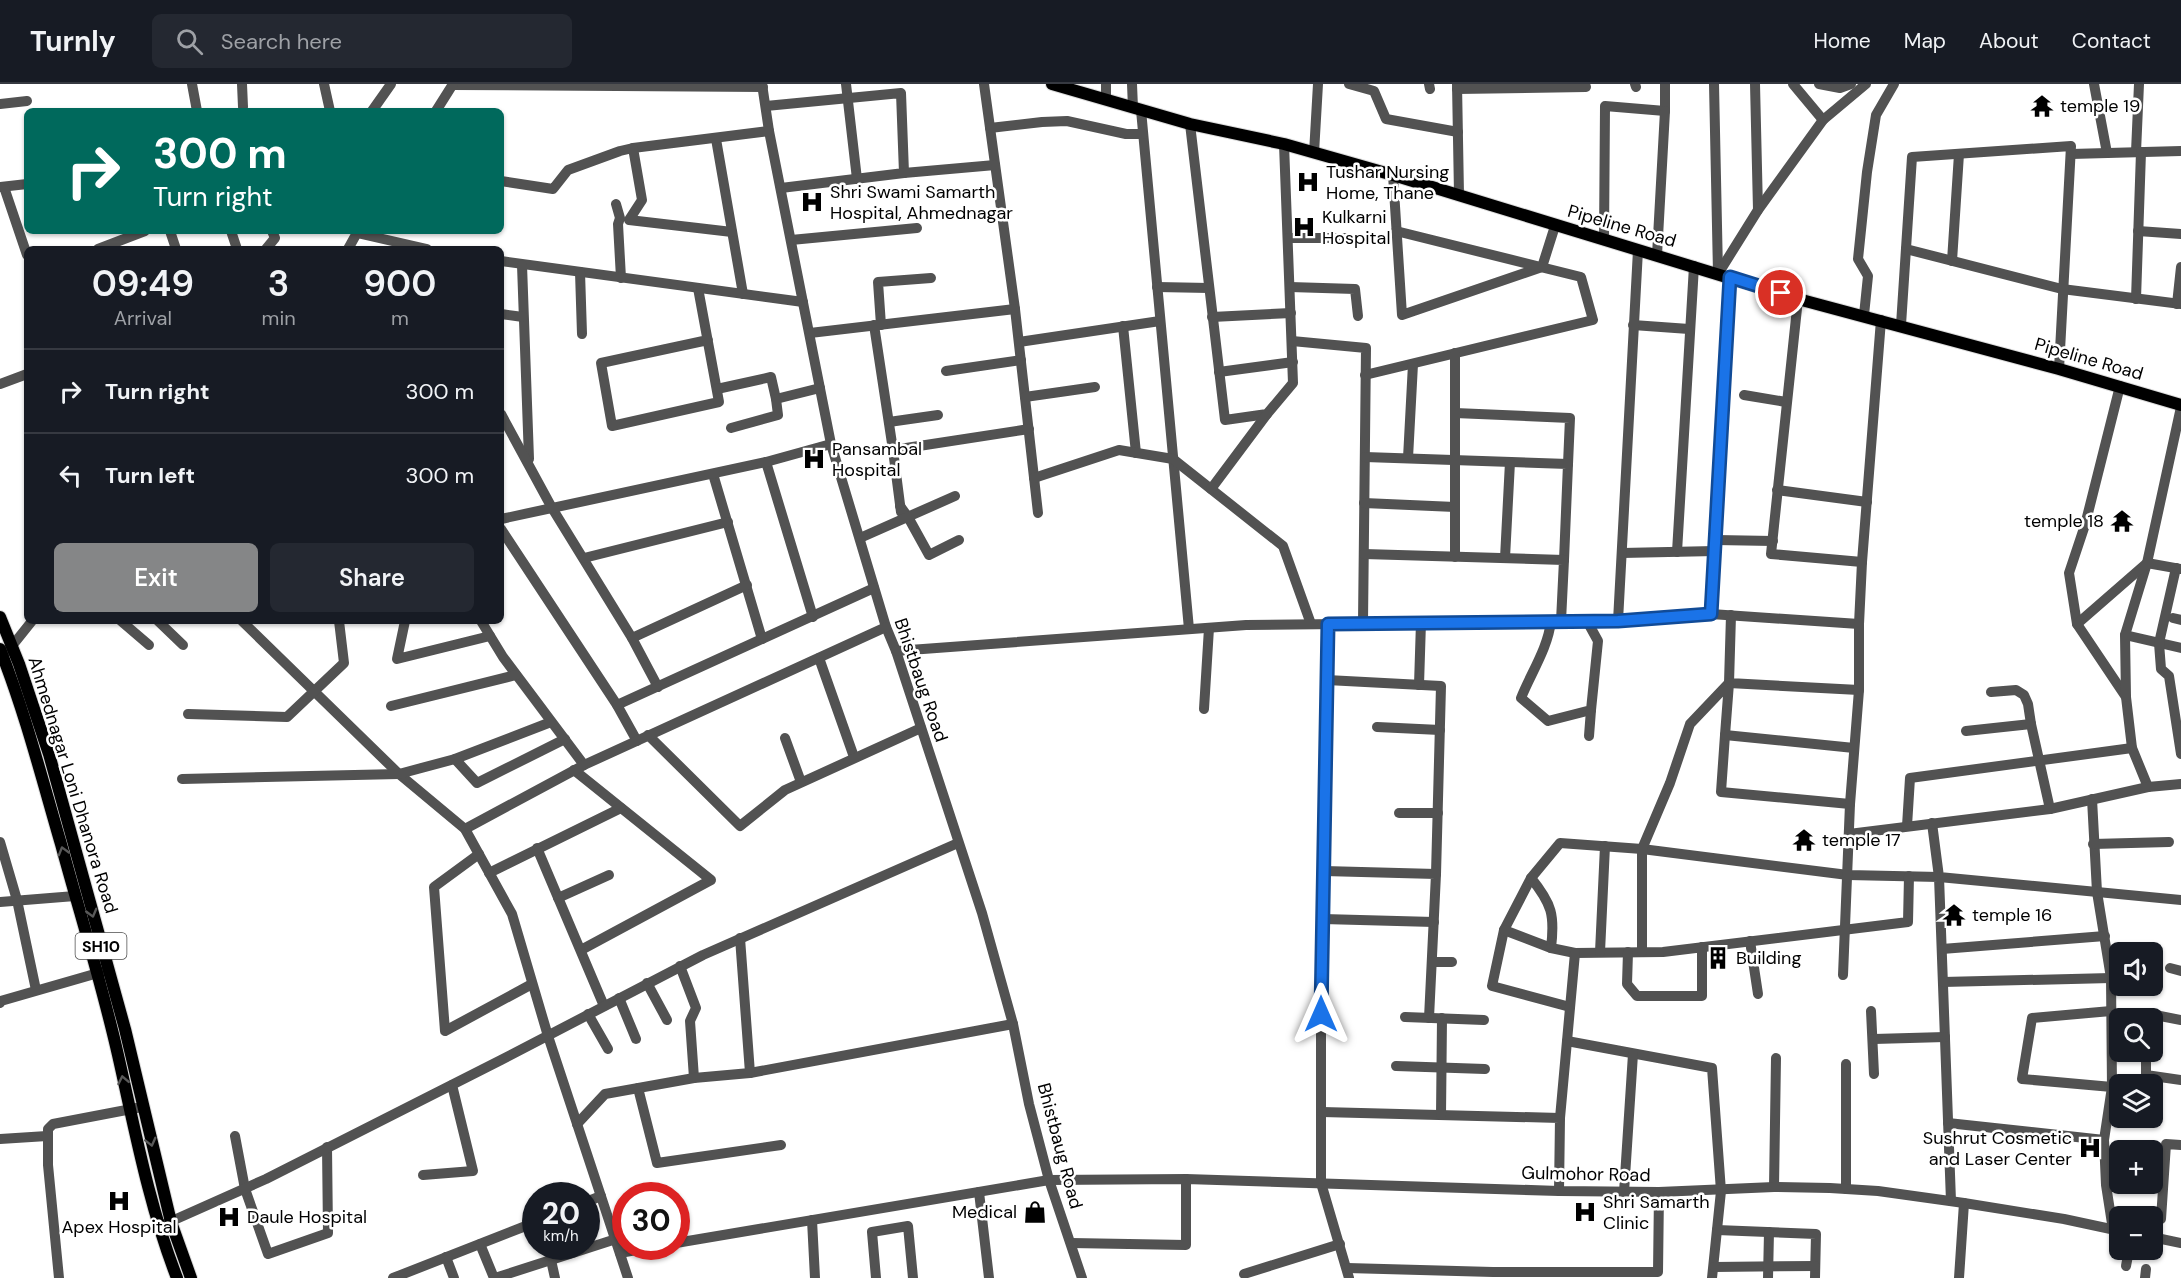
<!DOCTYPE html>
<html lang="en">
<head>
<meta charset="utf-8">
<style>
	:root { --surface:#171b24; --page:#242831; --text:#f1f3f6; --muted:#9ea1a6; --line:#363941; --accent:#858687 }
	body { margin:0; font-family:"DM Sans",sans-serif; background:var(--page); color:var(--text); height:100vh; display:flex; flex-direction:column; font-size:22px; white-space:nowrap }
	* { box-sizing:border-box; margin:0 }
	p { font-size:20px; color:var(--muted) }
	.icon { flex:none; width:33px; height:33px; fill:none; stroke:currentColor; stroke-width:2; stroke-linecap:round; stroke-linejoin:round }
	.map { position:relative; flex:1; overflow:hidden }
	.details { position:absolute; left:24px; top:162px; width:480px; height:378px; display:flex; flex-direction:column; background:var(--surface); border-radius:9px; box-shadow:0 2px 4px #0004 }
	.details>* { flex:none }
	.hud { position:absolute; left:24px; top:24px; width:480px; height:126px; border-radius:9px; box-shadow:0 2px 4px #0004; background:#00695c; color:#fff; overflow:hidden }
	.buttons { position:absolute; left:2109px; top:858px; display:grid; gap:12px }
	.buttons a { display:grid; place-items:center; width:54px; height:54px; border-radius:9px; background:var(--surface); box-shadow:0 2px 4px #0004; font-size:30px }
	.speed { position:absolute; left:522px; top:1098px; display:flex; gap:12px; font-size:30px; font-weight:700; text-align:center }
	.speed>* { display:grid; place-content:center; width:78px; height:78px; border-radius:50%; background:var(--surface); box-shadow:0 2px 4px #0004; line-height:1 }
	.speed small { font-size:15px; font-weight:400 }
	.speed .limit { border:9px solid #d22; background:#fff; color:#111 }
	.pin { position:absolute; display:grid; place-items:center; width:51px; height:51px; color:#fff; margin:-26px; border:3px solid #fff; border-radius:50%; box-shadow:0 2px 6px #0007 }
	.me { position:absolute; width:66px; margin:-33px; rotate:0deg; stroke-linejoin:round; filter:drop-shadow(0 0 4px #0008) }
	.turn { display:flex; align-items:center; gap:21px; height:126px; padding:0 30px; font-size:27px }
	.turn .icon { width:78px; height:78px; stroke-width:2.5 }
	.turn b { display:block; font-size:42px; line-height:51px }
	.eta { display:flex; justify-content:space-evenly; align-items:center; height:102px; text-align:center }
	.eta b { font-size:36px; font-weight:600; line-height:42px }
	.primary-button { display:flex; gap:12px; margin-top:auto; padding:12px 30px }
	.primary-button a { flex:1; height:69px; border-radius:9px; background:var(--accent); color:#fff; font-size:24px; font-weight:600; line-height:69px; text-align:center }
	.primary-button a+a { background:var(--page); color:var(--text) }
	ul { padding:0; list-style:none }
	li { display:flex; align-items:center; gap:18px; height:84px; padding:0 30px; border-top:2px solid var(--line) }
	li div { flex:1 }
	li b { display:block; font-size:22px }
	li em { font-style:normal }
	header { display:flex; align-items:center; gap:36px; box-sizing:border-box; height:84px; padding:0 30px; background:var(--surface); border-bottom:2px solid var(--line) }
	header strong { font-size:28px }
	nav { display:flex; gap:33px; margin-inline-start:auto; font-size:21px }
	.search { width:420px; height:54px; background:var(--page); display:flex; align-items:center; gap:15px; box-sizing:border-box; padding:0 21px; border-radius:9px; color:var(--muted); font-size:22px }
	.map>svg:first-child { display:block }
	.lines { fill:none; stroke-linecap:round; stroke-linejoin:round }
	.major-casing { stroke:#dbdbdb; stroke-width:14 }
	.minor { stroke:#525252; stroke-width:10 }
	.major { stroke:#000; stroke-width:12 }
	.oneway { stroke:#595959 }
	.route-casing { stroke:#114b97; stroke-width:15 }
	.route { stroke:#1a73e8; stroke-width:10 }
	.labels { text-anchor:middle; stroke-width:5; stroke-linejoin:round; paint-order:stroke }
	.shield { fill:#fff; stroke:#4c4c4c; stroke-width:1.5 }
	.shield-label { font-size:16px; font-weight:bold; fill:#000 }
	.poi-label { font-size:18px; fill:#000; stroke:#fff; text-anchor:start }
	.street-label { font-size:18px; fill:#000; stroke:#fff }
</style>
</head>
<body>
<header>
<strong>Turnly</strong>
<div class="search"><svg class="icon" aria-label="search" viewBox="0 0 24 24"><circle cx="10" cy="10" r="6"/><path d="M15 15l6 6"/></svg>Search here</div>
<nav><a>Home</a><a>Map</a><a>About</a><a>Contact</a></nav>
</header>
<div class="map">
<svg width="2181" height="1194" viewBox="0 0 2181 1194">
	<rect width="100%" height="100%" fill="#fff"/>
	<g class="lines">
		<!-- major casing -->
		<g class="major-casing">
			<g id="major">
				<polyline points="1052,0 1190,40 1284,60 1393,91 1798,215 2059,285 2181,321"/>
				<polyline points="0,533 19,580 49,670 125,945 171,1138 191,1194"/>
				<path d="M 0,565 C 25,628 42,695 61,760 C 80,830 102,900 118,971 C 135,1046 149,1122 177,1194"/>
			</g>
		</g>
		<!-- minor -->
		<g class="minor">
			<polyline points="192,0 197,27"/>
			<polyline points="242,0 243,23"/>
			<polyline points="324,0 330,27"/>
			<polyline points="762,0 769,47 831,360 886,543 896,567 982,829 1013,940 1029,1020 1049,1096 1082,1194"/>
			<polyline points="846,0 857,95"/>
			<polyline points="984,0 1015,225 1038,429"/>
			<polyline points="1106,0 1106,16"/>
			<polyline points="1132,0 1133,24"/>
			<polyline points="1349,0 1374,7 1386,35 1458,48"/>
			<polyline points="1429,0 1430,5"/>
			<polyline points="1457,0 1459,110"/>
			<polyline points="1635,0 1636,3"/>
			<polyline points="1714,0 1718,189"/>
			<polyline points="1755,0 1758,126"/>
			<polyline points="1793,0 1823,36"/>
			<polyline points="1819,0 1840,4 1851,0"/>
			<polyline points="2094,0 2107,69"/>
			<polyline points="452,1 763,3"/>
			<polyline points="1457,5 1586,3 1585,0"/>
			<polyline points="0,20 27,17"/>
			<polyline points="766,22 901,9 904,89 781,104"/>
			<polyline points="1141,26 1189,545"/>
			<polyline points="372,27 391,0"/>
			<polyline points="436,27 453,0"/>
			<polyline points="1190,40 1225,336 1267,330 1293,299 1284,60"/>
			<polyline points="990,44 1042,38 1067,37 1126,50 1143,50"/>
			<polyline points="716,55 743,210"/>
			<polyline points="633,64 769,47"/>
			<polyline points="2136,68 2139,0"/>
			<polyline points="1314,69 1318,0"/>
			<polyline points="2071,70 2181,67"/>
			<polyline points="904,89 995,81"/>
			<polyline points="1393,91 1402,231 1542,183 1555,142"/>
			<polyline points="501,97 553,105 568,86 620,67 633,64 642,116 629,136 732,148"/>
			<polyline points="0,103 27,100"/>
			<polyline points="4,103 27,171"/>
			<polyline points="616,120 620,134 618,140 621,194"/>
			<polyline points="170,147 176,165"/>
			<polyline points="231,147 237,165"/>
			<polyline points="2138,147 2181,150"/>
			<polyline points="357,149 427,165"/>
			<polyline points="1288,154 1345,154"/>
			<polyline points="791,156 917,144"/>
			<polyline points="1604,156 1605,22 1665,27 1665,0"/>
			<polyline points="98,165 145,147"/>
			<polyline points="266,165 275,154 272,147"/>
			<polyline points="348,165 358,147"/>
			<polyline points="1906,165 2062,205 2181,220"/>
			<polyline points="1657,171 1665,27"/>
			<polyline points="501,177 803,218"/>
			<polyline points="1952,177 1959,70"/>
			<polyline points="522,181 529,375"/>
			<polyline points="580,188 582,250"/>
			<polyline points="1718,190 1758,126 1823,36 1866,0"/>
			<polyline points="1157,203 1209,204"/>
			<polyline points="1290,203 1355,205 1358,232"/>
			<polyline points="698,204 719,318 612,342 601,279 708,256"/>
			<polyline points="1798,215 1771,470 1862,478"/>
			<polyline points="2136,215 2141,68"/>
			<polyline points="2177,220 2181,183"/>
			<polyline points="501,230 523,233"/>
			<polyline points="1864,231 1868,192 1858,175 1867,88 1876,31 1894,0"/>
			<polyline points="1212,233 1291,229"/>
			<polyline points="874,241 893,366 1029,345"/>
			<polyline points="881,241 878,198 931,194"/>
			<polyline points="1633,241 1689,245"/>
			<polyline points="1901,241 1912,73 2071,62 2059,285"/>
			<polyline points="1123,242 1136,369"/>
			<polyline points="810,249 1015,225"/>
			<polyline points="1292,257 1366,264 1363,539"/>
			<polyline points="1019,258 1160,237"/>
			<polyline points="946,287 1021,276"/>
			<polyline points="1219,288 1293,278"/>
			<polyline points="1365,291 1593,236 1581,193 1396,147"/>
			<polyline points="0,300 27,290"/>
			<polyline points="2120,302 2085,441 2069,489 2077,540 2126,613 2132,664 2148,703"/>
			<polyline points="717,305 771,293 776,315 820,304"/>
			<polyline points="1744,311 1786,318"/>
			<polyline points="1025,313 1095,303"/>
			<polyline points="2181,323 2147,479 2125,551 2181,564"/>
			<polyline points="1455,329 1570,334 1568,380"/>
			<polyline points="501,330 552,424 632,554 658,603"/>
			<polyline points="889,338 938,331"/>
			<polyline points="731,344 778,331 776,315"/>
			<polyline points="893,366 901,428"/>
			<polyline points="1365,373 1568,380 1564,476"/>
			<polyline points="1408,374 1413,280"/>
			<polyline points="766,378 813,533"/>
			<polyline points="713,390 762,555"/>
			<polyline points="1034,394 1119,366 1173,375 1283,462 1311,540"/>
			<polyline points="1211,405 1267,330"/>
			<polyline points="1777,406 1867,418"/>
			<polyline points="1364,419 1455,423"/>
			<polyline points="900,422 908,433 929,471 959,456"/>
			<polyline points="501,435 766,378 831,360"/>
			<polyline points="501,445 617,621 637,657"/>
			<polyline points="860,454 955,412"/>
			<polyline points="1716,456 1773,457"/>
			<polyline points="1677,468 1694,182"/>
			<polyline points="1622,469 1715,467"/>
			<polyline points="1364,470 1564,476 1561,537"/>
			<polyline points="1455,473 1455,269"/>
			<polyline points="584,474 728,438"/>
			<polyline points="1505,474 1510,378"/>
			<polyline points="2176,484 2159,559 2161,585 2169,592 2181,670"/>
			<polyline points="1711,530 1729,193"/>
			<polyline points="1731,531 1729,599 1859,606"/>
			<polyline points="2173,534 2181,536"/>
			<polyline points="121,537 149,561"/>
			<polyline points="158,537 183,561"/>
			<polyline points="242,537 399,690 465,745 512,830 548,952 628,1194"/>
			<polyline points="405,537 397,575 490,552"/>
			<polyline points="481,537 503,573 584,681"/>
			<path d="M 1551,537 C 1548,564 1531,589 1521,614 L 1548,637 L 1591,626 L 1598,557 L 1587,537"/>
			<polyline points="1618,537 1638,166"/>
			<polyline points="1328,540 1321,910 1321,1099 1349,1194"/>
			<polyline points="2077,540 2147,479 2181,485"/>
			<polyline points="2125,551 2126,613"/>
			<polyline points="632,554 747,501"/>
			<polyline points="896,567 1246,541 1618,537 1711,530 1859,540"/>
			<polyline points="2,571 12,562 32,537"/>
			<polyline points="819,574 854,673"/>
			<polyline points="1327,596 1441,602 1436,790"/>
			<polyline points="1419,601 1421,538"/>
			<polyline points="1991,608 2016,606 2024,611 2028,620 2031,640"/>
			<polyline points="617,621 874,504"/>
			<polyline points="391,622 516,591"/>
			<polyline points="1204,625 1209,544"/>
			<polyline points="188,630 287,633 344,579 339,537"/>
			<polyline points="1377,643 1440,646"/>
			<polyline points="1966,647 2031,640 2050,725"/>
			<polyline points="648,651 740,742 785,706 921,644"/>
			<polyline points="1725,651 1721,708 1850,720"/>
			<polyline points="1589,652 1591,626"/>
			<polyline points="785,654 801,698"/>
			<polyline points="455,675 477,699 565,655"/>
			<polyline points="574,686 711,796 581,866"/>
			<polyline points="182,695 399,690 455,675 551,638"/>
			<polyline points="2092,715 2097,808 2111,894 2112,1003 2104,1056 2106,1101 2113,1146"/>
			<polyline points="1399,729 1438,729"/>
			<polyline points="1932,739 1939,793 2181,816"/>
			<polyline points="1907,742 1910,694 2132,664"/>
			<polyline points="465,745 584,681 886,543"/>
			<polyline points="1849,750 2050,725 2148,703 2181,700"/>
			<polyline points="0,758 17,816 36,906"/>
			<polyline points="2093,760 2169,758"/>
			<polyline points="537,764 604,922"/>
			<polyline points="479,770 434,803 445,947 532,900"/>
			<polyline points="1324,787 1436,790 1429,934"/>
			<polyline points="489,789 621,724"/>
			<polyline points="1531,794 1504,846 1492,902 1570,923"/>
			<polyline points="558,814 609,791"/>
			<polyline points="0,818 75,812"/>
			<polyline points="1323,835 1434,838"/>
			<path d="M 1504,846 L 1551,864 C 1555,831 1552,820 1531,794 L 1560,759 L 1642,765 L 1848,791 L 1939,793 L 1951,1117"/>
			<polyline points="1750,857 1758,910"/>
			<polyline points="1551,864 1575,869 1663,868 1908,838 1909,792"/>
			<polyline points="1942,865 2105,852"/>
			<polyline points="1600,868 1605,762"/>
			<polyline points="1628,868 1627,900 1637,912 1702,912 1702,863"/>
			<polyline points="1642,868 1642,765 1670,699 1690,640 1729,599 1725,651 1854,664"/>
			<polyline points="1432,878 1452,878"/>
			<polyline points="680,882 696,924 690,937 694,994"/>
			<polyline points="2170,884 2181,887"/>
			<polyline points="1843,891 1850,720 1859,606 1859,540 1862,478 1881,236"/>
			<polyline points="1943,898 2111,894"/>
			<polyline points="647,899 667,936"/>
			<polyline points="619,914 636,955"/>
			<polyline points="0,919 1,917 105,887"/>
			<polyline points="1871,927 1874,990"/>
			<polyline points="2111,927 2032,934 2022,995 2112,1003"/>
			<polyline points="588,930 608,965"/>
			<polyline points="1405,933 1484,936"/>
			<polyline points="2145,934 2145,929 2181,936"/>
			<polyline points="1874,955 1945,953"/>
			<polyline points="1567,957 1712,984 1721,1107 1712,1194"/>
			<polyline points="2146,968 2146,991 2181,996"/>
			<polyline points="1846,980 1846,1105"/>
			<polyline points="1396,982 1485,985"/>
			<polyline points="750,989 1013,940"/>
			<polyline points="638,1004 657,1079 781,1061"/>
			<polyline points="1322,1028 1560,1034 1559,1107"/>
			<polyline points="1441,1031 1442,934"/>
			<polyline points="1560,1034 1575,869"/>
			<polyline points="1948,1039 2104,1056"/>
			<polyline points="577,1040 605,1010 694,994 750,989 740,854"/>
			<polyline points="235,1052 245,1105 268,1170 328,1149 327,1063"/>
			<polyline points="0,1055 47,1052"/>
			<polyline points="423,1091 473,1087 452,1001"/>
			<polyline points="1774,1103 1776,974"/>
			<polyline points="979,1108 989,1194"/>
			<polyline points="1624,1108 1633,970"/>
			<polyline points="586,1118 601,1112"/>
			<polyline points="2161,1135 2166,1060 2181,1061"/>
			<polyline points="812,1136 815,1194"/>
			<polyline points="165,1140 266,1095 501,976 703,871 958,759"/>
			<polyline points="1717,1146 1816,1150 1815,1194"/>
			<polyline points="2152,1153 2181,1159"/>
			<polyline points="676,1159 1049,1096 1186,1095 1559,1107 1659,1108 1774,1103 1830,1104 1878,1107 1964,1119 2064,1135 2120,1147"/>
			<polyline points="1071,1159 1186,1161 1186,1095"/>
			<polyline points="480,1160 494,1194"/>
			<polyline points="620,1169 657,1162"/>
			<polyline points="446,1173 454,1194"/>
			<polyline points="551,1176 555,1194"/>
			<polyline points="2126,1182 2129,1166"/>
			<polyline points="1714,1183 1815,1182"/>
			<polyline points="1347,1184 1493,1188 1658,1188 1659,1108"/>
			<polyline points="1244,1190 1340,1160"/>
			<polyline points="59,1194 48,1081 48,1045 53,1040 142,1023"/>
			<polyline points="393,1194 536,1138"/>
			<polyline points="495,1194 616,1155"/>
			<polyline points="876,1194 872,1148 908,1142 913,1194"/>
			<polyline points="1768,1194 1769,1148"/>
			<polyline points="1959,1194 1964,1119"/>
			<polyline points="2145,1194 2146,1185"/>
		</g>
		<!-- major -->
		<use href="#major" class="major"/>
	</g>
	<!-- one-way arrows -->
	<defs><path id="oneway-chevron" d="M-2-3.5L2.5 0L-2 3.5" fill="none" stroke-width="1.6" stroke-linecap="round" stroke-linejoin="round" transform="scale(1.5)"/></defs>
	<g class="oneway">
		<use href="#oneway-chevron" transform="translate(63 767) rotate(-106)"/>
		<use href="#oneway-chevron" transform="translate(92 829) rotate(75)"/>
		<use href="#oneway-chevron" transform="translate(123 996) rotate(-101)"/>
		<use href="#oneway-chevron" transform="translate(151 1058) rotate(76)"/>
	</g>
	<g class="lines">
		<!-- route casing -->
		<g class="route-casing">
			<polyline id="route" points="1321,930 1328,540 1618,537 1711,530 1730,193 1781,209"/>
		</g>
		<!-- route -->
		<use href="#route" class="route"/>
	</g>
	<!-- icons -->
	<defs>
		<g id="temple-bare" transform="scale(1.8)"><path d="M0-6L5-2H3V0L6.5 2.5H4V6H1.5V3h-3V6H-4V2.5H-6.5L-3 0V-2H-5Z" fill="#000" stroke="#fff" stroke-width="2.5" paint-order="stroke"/></g>
		<g id="hospital-bare" transform="scale(1.8)"><path d="M-5-5h3v3.5h4V-5h3V5h-3V1.5h-4V5h-3Z" fill="#000" stroke="#fff" stroke-width="2.5" paint-order="stroke"/></g>
		<g id="building-bare" transform="scale(1.8)"><path d="M-4-6H4V6H1V3H-1V6H-4ZM-2.5-4.3h1.7v1.8h-1.7ZM.8-4.3h1.7v1.8H.8ZM-2.5-1h1.7V.8h-1.7ZM.8-1h1.7V.8H.8Z" fill="#000" stroke="#fff" stroke-width="2.5" paint-order="stroke"/></g>
		<g id="shop-bare" transform="scale(1.8)"><path d="M-5-2.5h2.3a2.7 3.5 0 0 1 5.4 0H5L5.5 6h-11ZM-1.5-2.5h3a1.5 2.3 0 0 0-3 0Z" fill="#000" stroke="#fff" stroke-width="2.5" paint-order="stroke"/></g>
	</defs>
	<g fill-rule="evenodd">
		<use href="#temple-bare" x="2042" y="22"/>
		<use href="#hospital-bare" x="1308" y="98"/>
		<use href="#hospital-bare" x="812" y="118"/>
		<use href="#hospital-bare" x="1304" y="143"/>
		<use href="#hospital-bare" x="814" y="375"/>
		<use href="#temple-bare" x="2122" y="437"/>
		<use href="#temple-bare" x="1804" y="756"/>
		<use href="#temple-bare" x="1954" y="831"/>
		<use href="#building-bare" x="1718" y="874"/>
		<use href="#hospital-bare" x="2090" y="1064"/>
		<use href="#hospital-bare" x="119" y="1117"/>
		<use href="#shop-bare" x="1035" y="1128"/>
		<use href="#hospital-bare" x="1585" y="1128"/>
		<use href="#hospital-bare" x="229" y="1133"/>
	</g>
	<g class="labels">
		<!-- shield labels -->
		<rect class="shield" x="75.5" y="849" width="51" height="26" rx="4.5"/>
		<g class="shield-label">
			<text x="101" y="868">SH10</text>
		</g>
		<!-- poi labels -->
		<g class="poi-label">
			<text x="2060" y="28">temple 19</text>
			<text x="1326" y="94">Tushar Nursing<tspan x="1326" dy="21">Home, Thane</tspan></text>
			<text x="830" y="114">Shri Swami Samarth<tspan x="830" dy="21">Hospital, Ahmednagar</tspan></text>
			<text x="1322" y="139">Kulkarni<tspan x="1322" dy="21">Hospital</tspan></text>
			<text x="832" y="371">Pansambal<tspan x="832" dy="21">Hospital</tspan></text>
			<text x="2104" y="443" text-anchor="end">temple 18</text>
			<text x="1822" y="762">temple 17</text>
			<text x="1972" y="837">temple 16</text>
			<text x="1736" y="880">Building</text>
			<text x="2072" y="1060" text-anchor="end">Sushrut Cosmetic<tspan x="2072" dy="21">and Laser Center</tspan></text>
			<text x="1603" y="1124">Shri Samarth<tspan x="1603" dy="21">Clinic</tspan></text>
			<text x="1017" y="1134" text-anchor="end">Medical</text>
			<text x="247" y="1139">Daule Hospital</text>
			<text x="119" y="1149" text-anchor="middle">Apex Hospital</text>
		</g>
		<!-- street labels -->
		<g class="street-label">
			<text transform="translate(1622 142) rotate(16)" y="6">Pipeline Road</text>
			<text transform="translate(2089 275) rotate(16)" y="6">Pipeline Road</text>
			<text transform="translate(921 596) rotate(71)" y="6">Bhistbaug Road</text>
			<text transform="translate(73 701) rotate(73)" y="6">Ahmednagar Loni Dhanora Road</text>
			<text transform="translate(1060 1062) rotate(75)" y="6">Bhistbaug Road</text>
			<text transform="translate(1586 1090) rotate(1)" y="6">Gulmohor Road</text>
		</g>
	</g>
</svg>
<div class="buttons">
<a><svg class="icon" aria-label="sound" viewBox="0 0 24 24"><path d="M4 9h4l5-4v14l-5-4H4zM17 9q2 3 0 6"/></svg></a>
<a><svg class="icon" aria-label="search" viewBox="0 0 24 24"><circle cx="10" cy="10" r="6"/><path d="M15 15l6 6"/></svg></a>
<a><svg class="icon" aria-label="layers" viewBox="0 0 24 24"><path d="M12 4l9 5-9 5-9-5zM3 14l9 5 9-5"/></svg></a>
<a>+</a>
<a>−</a>
</div>
<div class="speed"><div>20<small>km/h</small></div><div class="limit">30</div></div>
<div class="pin" style="left:1781px;top:209px;background:#d93025"><svg class="icon" aria-label="arrive" viewBox="0 0 24 24"><path d="M6 21V4h12l-3 4 3 4H6"/></svg></div>
<svg class="me" style="left:1321px;top:930px" viewBox="-20 -20 40 40"><path d="M0-17L14 15 0 8-14 15z" fill="#1a73e8" stroke="#fff" stroke-width="4"/></svg>
<div class="hud">
<div class="turn"><svg class="icon" aria-label="right" viewBox="0 0 24 24"><path d="M7 20v-9h11M14 6l5 5-5 5"/></svg><div><b>300 m</b>Turn right</div></div>
</div>
<section class="details">
<div class="eta">
<div><b>09:49</b><p>Arrival</p></div>
<div><b>3</b><p>min</p></div>
<div><b>900</b><p>m</p></div>
</div>
<ul>
<li><svg class="icon" aria-label="right" viewBox="0 0 24 24"><path d="M7 20v-9h11M14 6l5 5-5 5"/></svg><div><b>Turn right</b></div><em>300 m</em></li>
<li><svg class="icon" aria-label="left" viewBox="0 0 24 24"><path d="M17 20v-9H6M10 6l-5 5 5 5"/></svg><div><b>Turn left</b></div><em>300 m</em></li>
</ul>
<div class="primary-button"><a>Exit</a><a>Share</a></div>
</section>
</div>
</body>
</html>
